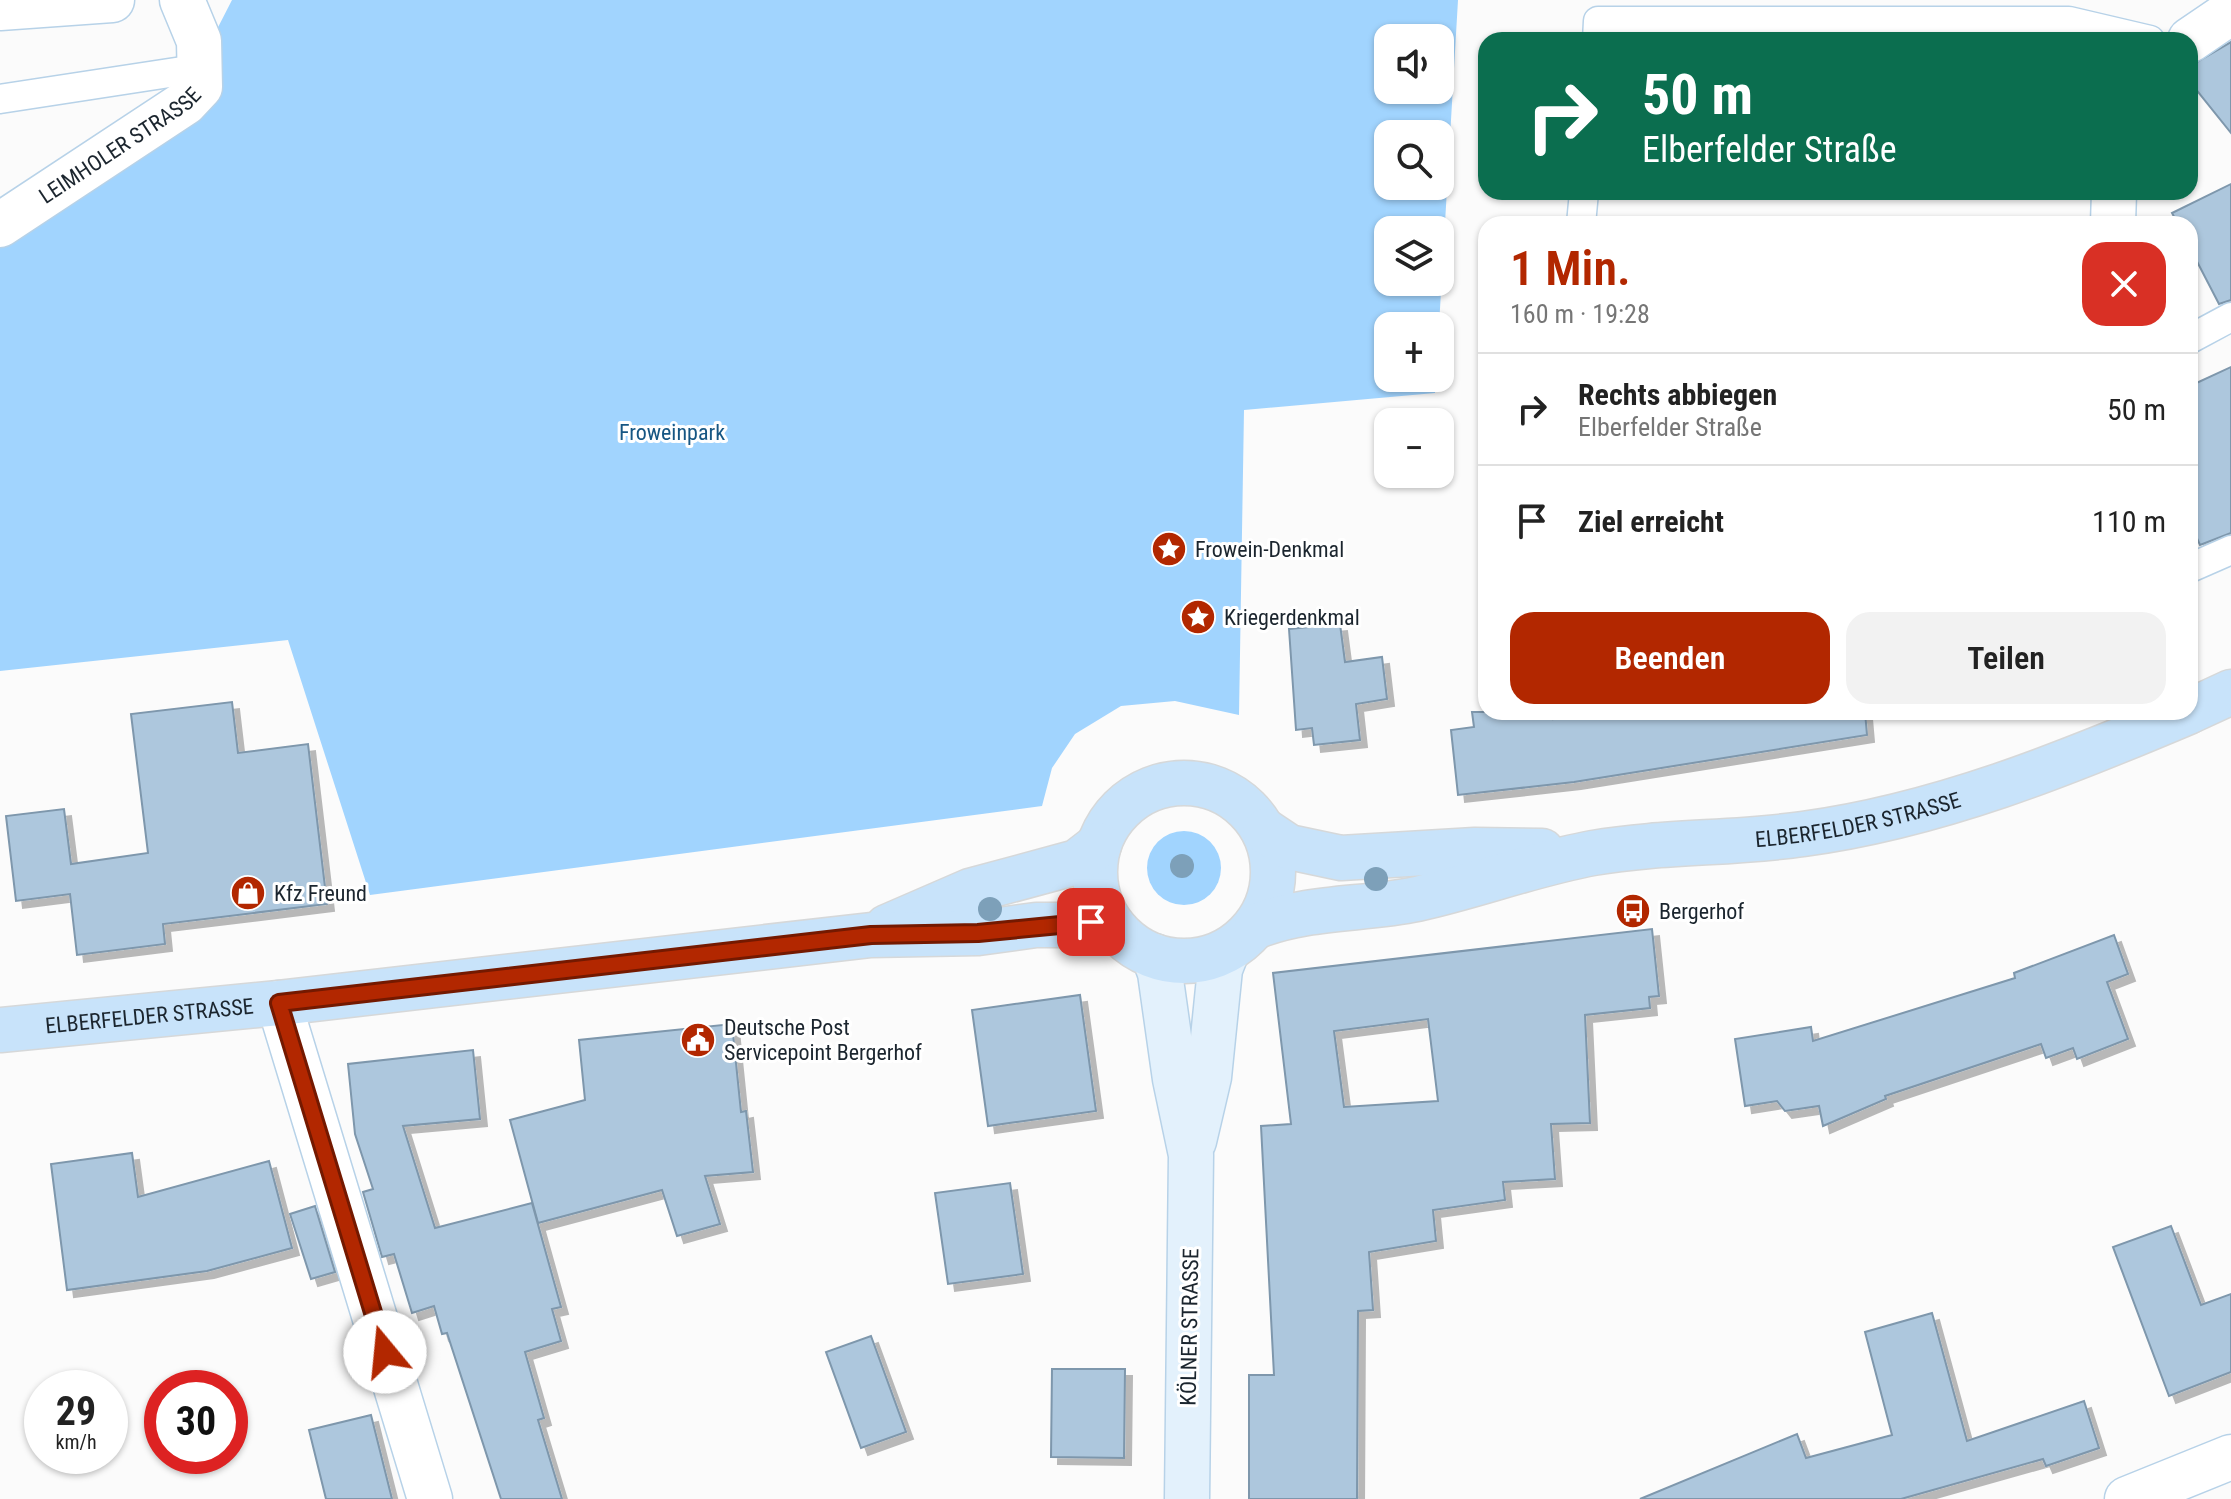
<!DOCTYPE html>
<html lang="de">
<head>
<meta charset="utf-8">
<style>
	:root { --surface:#fff; --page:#f2f2f2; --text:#222; --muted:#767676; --line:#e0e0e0; --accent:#b22700 }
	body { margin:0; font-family:"Roboto Condensed",sans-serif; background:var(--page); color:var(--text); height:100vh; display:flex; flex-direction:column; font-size:30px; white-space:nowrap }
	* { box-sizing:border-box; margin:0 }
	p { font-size:26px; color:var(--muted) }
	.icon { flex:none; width:44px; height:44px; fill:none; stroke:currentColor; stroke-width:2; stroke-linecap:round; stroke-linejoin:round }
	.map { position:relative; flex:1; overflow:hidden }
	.side { position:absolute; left:1478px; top:216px; width:720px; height:504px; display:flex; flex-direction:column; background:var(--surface); border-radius:24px; box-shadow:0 2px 6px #0004 }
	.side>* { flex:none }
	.top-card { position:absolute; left:1478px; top:32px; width:720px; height:168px; border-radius:24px; box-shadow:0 2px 6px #0004; background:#0b6e4f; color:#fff; overflow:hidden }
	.controls { position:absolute; left:1374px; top:24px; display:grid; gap:16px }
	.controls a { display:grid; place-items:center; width:80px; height:80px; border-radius:16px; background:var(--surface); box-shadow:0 2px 6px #0004; font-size:40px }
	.speed { position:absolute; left:24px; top:1370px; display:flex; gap:16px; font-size:40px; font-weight:700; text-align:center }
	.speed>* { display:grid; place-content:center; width:104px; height:104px; border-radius:50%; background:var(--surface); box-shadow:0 2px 6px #0004; line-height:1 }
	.speed small { font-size:20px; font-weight:400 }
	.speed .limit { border:12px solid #d22; background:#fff; color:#111 }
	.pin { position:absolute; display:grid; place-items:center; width:68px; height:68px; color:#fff; margin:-34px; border-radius:16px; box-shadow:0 4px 12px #0006 }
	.me { position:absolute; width:88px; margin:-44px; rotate:343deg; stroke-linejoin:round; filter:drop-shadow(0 0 6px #0008) }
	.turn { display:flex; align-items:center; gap:28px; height:168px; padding:0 32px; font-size:36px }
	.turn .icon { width:104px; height:104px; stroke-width:2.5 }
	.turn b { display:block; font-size:56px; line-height:68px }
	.round { display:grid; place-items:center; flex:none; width:84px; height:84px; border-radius:24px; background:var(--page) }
	.summary { display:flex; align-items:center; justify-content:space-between; height:136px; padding:0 32px }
	h1 { font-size:48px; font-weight:600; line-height:60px; color:var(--accent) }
	.cta { display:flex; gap:16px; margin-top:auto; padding:16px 32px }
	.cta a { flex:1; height:92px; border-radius:24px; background:var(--accent); color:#fff; font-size:32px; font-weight:600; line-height:92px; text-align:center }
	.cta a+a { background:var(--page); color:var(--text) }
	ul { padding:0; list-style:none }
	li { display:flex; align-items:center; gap:24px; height:112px; padding:0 32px; border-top:2px solid var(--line) }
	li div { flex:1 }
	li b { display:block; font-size:30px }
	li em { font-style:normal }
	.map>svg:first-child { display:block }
	.green { fill:#a1d4fe; fill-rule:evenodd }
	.building { fill:#adc7dd; stroke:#7e97ac; stroke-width:2; fill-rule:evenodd; filter:url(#shadow) }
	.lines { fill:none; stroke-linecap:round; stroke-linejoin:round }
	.service-casing { stroke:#b7d2e8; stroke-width:31 }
	.minor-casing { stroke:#b7d2e8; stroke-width:47 }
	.secondary-casing { stroke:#b7d2e8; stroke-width:47 }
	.primary-casing { stroke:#d6d8d9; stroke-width:47 }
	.service { stroke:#fff; stroke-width:28 }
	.minor { stroke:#fff; stroke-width:44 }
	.secondary { stroke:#e3f1fc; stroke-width:44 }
	.primary { stroke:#c8e3fa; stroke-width:44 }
	.tree { fill:#7da0b9 }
	.route-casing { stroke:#741900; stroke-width:20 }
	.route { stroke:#b22700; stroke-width:14 }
	.labels { text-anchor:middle; stroke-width:6; stroke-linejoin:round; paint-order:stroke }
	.street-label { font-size:22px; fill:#1b252e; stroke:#fff }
	.park-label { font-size:22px; fill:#165683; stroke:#fff }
	.poi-label { font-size:22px; fill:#1b252e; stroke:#fff; text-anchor:start }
</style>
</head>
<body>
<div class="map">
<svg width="2231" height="1499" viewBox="0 0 2231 1499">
	<defs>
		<filter id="shadow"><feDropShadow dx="7" dy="7" stdDeviation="0" flood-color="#0004"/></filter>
	</defs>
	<rect width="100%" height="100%" fill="#fbfbfb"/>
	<!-- green -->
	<g class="green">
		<path d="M 232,0 L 1458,0 L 1439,326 L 1388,326 L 1388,378 L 1436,378 L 1435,393 L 1244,410 L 1239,715 L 1175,701 L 1121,706 L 1075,734 L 1052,768 L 1042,806 L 370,895 L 288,640 L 0,671 L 0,247 L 221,94 L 212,39 ZM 1388,38 L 1440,38 L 1440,90 L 1388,90 ZM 1388,134 L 1440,134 L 1440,186 L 1388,186 ZM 1388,230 L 1440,230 L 1440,282 L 1388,282 Z"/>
		<circle cx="1184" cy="868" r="37"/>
	</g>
	<!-- building -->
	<g class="building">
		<polygon points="2231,42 2231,133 2190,82 2192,65"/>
		<polygon points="2231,184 2231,300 2219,304 2190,248 2190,224 2178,224 2172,213"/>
		<polygon points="2231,367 2231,533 2200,545 2190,523 2190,386"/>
		<polygon points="1340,624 1345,662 1382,657 1387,699 1356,704 1360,740 1314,745 1312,728 1296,730 1289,629"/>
		<polygon points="232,702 238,753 308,744 327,904 163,924 165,944 77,955 70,894 16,901 6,816 64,809 71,864 148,853 131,714"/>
		<polygon points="1472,712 1552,712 1553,719 1597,712 1865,712 1867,735 1574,782 1458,795 1451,730 1474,727"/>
		<path d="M 1652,929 L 1659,996 L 1649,997 L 1650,1008 L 1585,1015 L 1590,1123 L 1551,1124 L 1555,1179 L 1503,1182 L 1505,1200 L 1433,1210 L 1436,1241 L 1369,1252 L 1373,1310 L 1358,1311 L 1357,1499 L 1249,1499 L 1249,1375 L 1274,1375 L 1261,1126 L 1291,1124 L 1273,973 ZM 1428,1019 L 1438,1101 L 1344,1107 L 1334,1031 Z"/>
		<polygon points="2114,935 2128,974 2107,982 2128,1039 2077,1059 2073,1048 2046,1058 2041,1044 1885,1096 1886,1099 1823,1126 1819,1106 1785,1111 1777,1101 1745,1106 1735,1039 1811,1027 1813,1041 2015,978 2014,973"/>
		<polygon points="1080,995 1096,1111 988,1126 972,1010"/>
		<polygon points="732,1024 741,1112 746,1111 753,1172 705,1176 720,1224 677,1236 662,1190 538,1223 510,1120 585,1100 579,1040"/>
		<polygon points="473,1050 480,1119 403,1126 435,1228 532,1203 561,1307 552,1309 561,1341 525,1352 544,1418 538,1420 562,1499 501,1499 447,1333 442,1334 434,1306 412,1313 394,1254 382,1257 363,1192 373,1189 355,1134 348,1064"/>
		<polygon points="132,1153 138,1197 269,1161 292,1248 207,1271 67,1290 51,1164"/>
		<polygon points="1010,1183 1023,1274 948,1284 935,1193"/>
		<polygon points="315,1206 335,1272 311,1279 290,1214"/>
		<polygon points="2171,1226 2201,1305 2231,1294 2231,1372 2169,1396 2113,1247"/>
		<polygon points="1932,1313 1967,1441 2084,1401 2099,1448 2046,1466 2043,1459 1901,1499 1640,1499 1797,1434 1806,1458 1892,1435 1865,1332"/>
		<polygon points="871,1336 906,1432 861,1448 826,1352"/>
		<polygon points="1052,1369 1125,1369 1124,1458 1051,1457"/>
		<polygon points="371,1415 392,1499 326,1499 309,1430"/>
	</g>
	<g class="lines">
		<!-- service casing -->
		<g class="service-casing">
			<g id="service">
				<polyline points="1597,40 1598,21 2069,21 2150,40"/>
				<polyline points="0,99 202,68"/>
				<polyline points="1581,224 1584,192"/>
				<polyline points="2190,339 2231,317"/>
				<polyline points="2190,568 2231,550"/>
			</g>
		</g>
		<!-- minor casing -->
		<g class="minor-casing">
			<g id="minor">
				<polyline points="0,8 112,0"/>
				<polyline points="2190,40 2231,12"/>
				<polyline points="2113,224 2114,192"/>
				<path id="s1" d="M 0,225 L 185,103 L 200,87 L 199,41 L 182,0"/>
				<polyline points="279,1003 430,1499"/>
				<polyline points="2127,1499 2231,1457"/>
			</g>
		</g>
		<!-- secondary casing -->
		<g class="secondary-casing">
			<g id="secondary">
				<polyline points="1154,956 1160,973 1175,1079 1191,1155 1187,1499"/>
				<polyline points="1194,1141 1209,1077 1220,969 1227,951"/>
			</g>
		</g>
		<!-- primary casing -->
		<g class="primary-casing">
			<g id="primary">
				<polyline points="2190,711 2231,692"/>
				<circle cx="1184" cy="872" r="89"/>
				<polyline points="1265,831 1289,847 1341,858 1475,850 1542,851"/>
				<path id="s2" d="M 1257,926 C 1308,906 1364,910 1417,899 C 1476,886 1533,864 1593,853 C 1662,841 1734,844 1803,834 C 1937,816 2065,764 2188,712"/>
				<polyline points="887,927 970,891 1077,862 1099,845"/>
				<path id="s3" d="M 0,1030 L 279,1003 L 871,935 L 978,933 L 1036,925 L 1112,925"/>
			</g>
		</g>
		<!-- service -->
		<use href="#service" class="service"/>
		<!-- minor -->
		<use href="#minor" class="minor"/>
		<!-- secondary -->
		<use href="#secondary" class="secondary"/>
		<!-- primary -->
		<use href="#primary" class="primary"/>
	</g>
	<!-- trees -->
	<g class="tree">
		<circle cx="1182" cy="866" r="12"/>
		<circle cx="1376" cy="879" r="12"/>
		<circle cx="990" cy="909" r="12"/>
	</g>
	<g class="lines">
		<!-- route casing -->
		<g class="route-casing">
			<polyline id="route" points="385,1352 279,1003 871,935 978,933 1091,922"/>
		</g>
		<!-- route -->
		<use href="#route" class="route"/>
	</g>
	<!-- icons -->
	<defs>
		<g id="sight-disc" transform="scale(1.8)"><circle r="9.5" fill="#b22700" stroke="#fff"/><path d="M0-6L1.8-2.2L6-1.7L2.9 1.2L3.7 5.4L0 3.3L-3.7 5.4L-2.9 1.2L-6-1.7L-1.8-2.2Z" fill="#fff"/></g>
		<g id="shop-disc" transform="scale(1.8)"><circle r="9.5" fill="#b22700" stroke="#fff"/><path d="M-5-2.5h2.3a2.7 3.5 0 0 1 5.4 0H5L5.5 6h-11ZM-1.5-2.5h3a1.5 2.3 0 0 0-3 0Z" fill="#fff"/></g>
		<g id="bus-disc" transform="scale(1.8)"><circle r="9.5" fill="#b22700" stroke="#fff"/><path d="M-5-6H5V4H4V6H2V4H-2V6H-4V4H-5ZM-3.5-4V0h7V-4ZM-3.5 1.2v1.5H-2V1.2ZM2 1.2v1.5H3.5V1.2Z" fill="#fff"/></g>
		<g id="civic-disc" transform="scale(1.8)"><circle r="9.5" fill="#b22700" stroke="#fff"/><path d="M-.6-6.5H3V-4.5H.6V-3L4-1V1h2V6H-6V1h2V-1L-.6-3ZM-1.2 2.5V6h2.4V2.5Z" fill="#fff"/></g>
	</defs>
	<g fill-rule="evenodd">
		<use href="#sight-disc" x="1169" y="549"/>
		<use href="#sight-disc" x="1198" y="617"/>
		<use href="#shop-disc" x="248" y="893"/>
		<use href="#bus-disc" x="1633" y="911"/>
		<use href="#civic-disc" x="698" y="1040"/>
	</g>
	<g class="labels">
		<!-- street labels -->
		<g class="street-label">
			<text dy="8" stroke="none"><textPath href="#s1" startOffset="144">LEIMHOLER STRASSE</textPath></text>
			<text dy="8" stroke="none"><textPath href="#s2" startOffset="612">ELBERFELDER STRASSE</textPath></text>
			<text dy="8" stroke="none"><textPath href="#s3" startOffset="150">ELBERFELDER STRASSE</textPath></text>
			<text transform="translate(1189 1327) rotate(-89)" y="8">KÖLNER STRASSE</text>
		</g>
		<!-- park labels -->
		<g class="park-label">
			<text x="672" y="440">Froweinpark</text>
		</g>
		<!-- poi labels -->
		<g class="poi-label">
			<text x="1195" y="557">Frowein-Denkmal</text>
			<text x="1224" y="625">Kriegerdenkmal</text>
			<text x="274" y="901">Kfz Freund</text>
			<text x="1659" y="919">Bergerhof</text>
			<text x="724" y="1035">Deutsche Post<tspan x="724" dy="25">Servicepoint Bergerhof</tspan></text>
		</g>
	</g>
</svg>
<div class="controls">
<a><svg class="icon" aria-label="sound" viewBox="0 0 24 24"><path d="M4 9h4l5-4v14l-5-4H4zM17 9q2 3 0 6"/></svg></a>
<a><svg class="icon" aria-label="search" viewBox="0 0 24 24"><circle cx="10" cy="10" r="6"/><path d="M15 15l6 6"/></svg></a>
<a><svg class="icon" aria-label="layers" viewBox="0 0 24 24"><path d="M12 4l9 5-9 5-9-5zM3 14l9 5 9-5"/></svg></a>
<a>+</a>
<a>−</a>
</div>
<div class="speed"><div>29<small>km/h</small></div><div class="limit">30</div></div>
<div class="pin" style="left:1091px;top:922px;background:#d93025"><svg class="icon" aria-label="arrive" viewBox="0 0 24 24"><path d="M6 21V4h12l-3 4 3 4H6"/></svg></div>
<svg class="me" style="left:385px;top:1352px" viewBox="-20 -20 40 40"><circle r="19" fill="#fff"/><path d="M0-13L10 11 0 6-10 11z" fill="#b22700"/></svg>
<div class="top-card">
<div class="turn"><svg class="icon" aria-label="right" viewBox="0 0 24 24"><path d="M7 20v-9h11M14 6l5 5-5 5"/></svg><div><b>50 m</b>Elberfelder Straße</div></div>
</div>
<section class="side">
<div class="summary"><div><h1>1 Min.</h1><p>160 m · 19:28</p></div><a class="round" style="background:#d93025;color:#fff"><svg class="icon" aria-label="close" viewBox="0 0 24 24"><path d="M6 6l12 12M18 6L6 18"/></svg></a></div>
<ul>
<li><svg class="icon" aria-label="right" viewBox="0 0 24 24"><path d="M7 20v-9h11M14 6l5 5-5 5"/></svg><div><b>Rechts abbiegen</b><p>Elberfelder Straße</p></div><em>50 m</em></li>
<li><svg class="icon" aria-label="arrive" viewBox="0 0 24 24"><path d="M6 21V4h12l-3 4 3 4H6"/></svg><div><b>Ziel erreicht</b></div><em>110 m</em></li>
</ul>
<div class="cta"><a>Beenden</a><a>Teilen</a></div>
</section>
</div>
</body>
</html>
